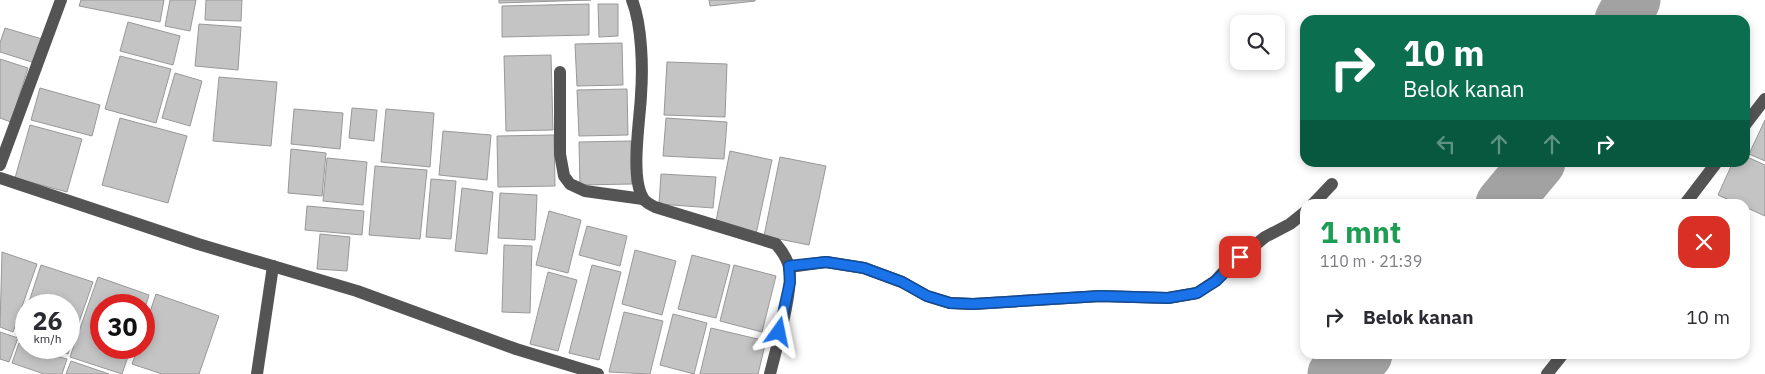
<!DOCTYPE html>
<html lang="id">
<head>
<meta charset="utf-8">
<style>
	:root { --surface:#fff; --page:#f2f2f3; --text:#2b2b33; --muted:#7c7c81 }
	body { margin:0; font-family:"IBM Plex Sans",sans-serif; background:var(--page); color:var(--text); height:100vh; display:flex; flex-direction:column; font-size:19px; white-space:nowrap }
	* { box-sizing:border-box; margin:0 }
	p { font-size:16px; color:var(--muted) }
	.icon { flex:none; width:28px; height:28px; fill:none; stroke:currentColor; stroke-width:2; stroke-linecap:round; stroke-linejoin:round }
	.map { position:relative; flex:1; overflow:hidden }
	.side { position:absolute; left:1300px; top:199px; width:450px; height:160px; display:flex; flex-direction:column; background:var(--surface); border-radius:15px; box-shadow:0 2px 8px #0003 }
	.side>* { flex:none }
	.top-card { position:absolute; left:1300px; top:15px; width:450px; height:152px; border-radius:15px; box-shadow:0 2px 8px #0003; background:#0b6e4f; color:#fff; overflow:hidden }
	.controls { position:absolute; left:1230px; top:15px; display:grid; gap:10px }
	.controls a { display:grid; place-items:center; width:55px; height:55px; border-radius:10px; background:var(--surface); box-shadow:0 2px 8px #0003; font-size:25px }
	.speed { position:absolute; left:15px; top:294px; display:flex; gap:10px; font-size:25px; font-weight:700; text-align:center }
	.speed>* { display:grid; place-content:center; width:65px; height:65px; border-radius:50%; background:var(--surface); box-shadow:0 2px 8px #0003; line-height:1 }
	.speed small { font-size:12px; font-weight:400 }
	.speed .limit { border:8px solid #d22; background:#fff; color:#111 }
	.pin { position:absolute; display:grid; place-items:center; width:42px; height:42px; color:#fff; margin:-21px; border-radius:10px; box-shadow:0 2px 8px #0006 }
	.me { position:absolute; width:55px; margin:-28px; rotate:12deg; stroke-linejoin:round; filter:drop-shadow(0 0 4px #0008) }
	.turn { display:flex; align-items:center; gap:18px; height:105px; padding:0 20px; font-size:22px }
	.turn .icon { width:65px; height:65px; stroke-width:2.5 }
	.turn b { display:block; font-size:35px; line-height:42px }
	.lanes { display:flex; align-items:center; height:48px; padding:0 20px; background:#0003; justify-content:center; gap:25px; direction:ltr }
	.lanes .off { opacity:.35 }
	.round { display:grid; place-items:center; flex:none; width:52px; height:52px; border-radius:15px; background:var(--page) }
	.headline { display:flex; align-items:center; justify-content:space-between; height:85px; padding:0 20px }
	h1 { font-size:30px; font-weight:700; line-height:38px; color:#1e9e55 }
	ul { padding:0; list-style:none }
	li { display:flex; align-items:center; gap:15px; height:65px; padding:0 20px }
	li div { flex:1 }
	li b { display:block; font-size:19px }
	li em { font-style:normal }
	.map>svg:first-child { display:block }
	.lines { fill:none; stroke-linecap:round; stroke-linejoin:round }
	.river { stroke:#a2a2a2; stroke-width:55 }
	.building { fill:#c4c4c4; stroke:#989898 }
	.minor { stroke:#545454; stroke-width:12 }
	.route-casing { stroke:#114b97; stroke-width:12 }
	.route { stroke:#1a73e8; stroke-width:9 }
</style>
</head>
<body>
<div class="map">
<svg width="1765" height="374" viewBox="0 0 1765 374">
	<rect width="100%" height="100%" fill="#fff"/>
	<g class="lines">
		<!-- river -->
		<g class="river">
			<polyline points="1622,20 1633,0"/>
			<polyline points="1503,204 1538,162"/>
			<polyline points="1335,374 1365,354"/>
		</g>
	</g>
	<!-- building -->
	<g class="building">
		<polygon points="81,0 164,0 160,22 79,6"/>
		<polygon points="170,0 196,0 190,31 165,26"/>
		<polygon points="206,0 242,0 241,21 205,20"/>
		<polygon points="499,0 591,0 499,3"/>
		<polygon points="709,0 755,0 755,1 710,6"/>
		<polygon points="589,4 589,35 502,37 502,6"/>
		<polygon points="598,4 618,4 618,36 599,37"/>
		<polygon points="128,22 180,36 173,65 120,51"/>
		<polygon points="199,24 241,27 238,70 195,66"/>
		<polygon points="5,28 42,39 35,63 0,52 0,43"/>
		<polygon points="622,43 623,85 577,86 575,44"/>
		<polygon points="551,55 553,130 506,131 504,56"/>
		<polygon points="120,56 171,69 156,123 105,109"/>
		<polygon points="0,59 28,68 11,122 0,118"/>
		<polygon points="667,62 727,64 725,117 664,115"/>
		<polygon points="175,73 202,81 190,126 162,118"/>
		<polygon points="219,77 277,82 271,146 213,141"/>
		<polygon points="40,88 100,105 92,136 31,120"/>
		<polygon points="627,89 628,135 579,136 577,90"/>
		<polygon points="352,108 377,110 374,141 349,138"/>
		<polygon points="294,109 343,113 340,149 291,144"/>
		<polygon points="386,109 434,113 430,167 381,162"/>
		<polygon points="120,118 187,136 168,203 102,185"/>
		<polygon points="666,118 727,122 724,159 663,156"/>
		<polygon points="1765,120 1765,161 1749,154"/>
		<polygon points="30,125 82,139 67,192 15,178"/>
		<polygon points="443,131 491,135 487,180 439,175"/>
		<polygon points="554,135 555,186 498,187 497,136"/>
		<polygon points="631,141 632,184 580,185 579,142"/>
		<polygon points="291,149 326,153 322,196 288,193"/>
		<polygon points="730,151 772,160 756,234 715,226"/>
		<polygon points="1745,156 1765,165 1765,216 1745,207 1745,204 1738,204 1718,195 1733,162 1745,162"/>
		<polygon points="780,157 826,166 809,245 764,236"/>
		<polygon points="327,158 367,162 363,205 323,201"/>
		<polygon points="375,166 427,170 420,239 369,235"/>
		<polygon points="661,174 716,177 713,208 659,204"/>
		<polygon points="431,179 456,181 451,239 426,237"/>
		<polygon points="462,188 493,192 487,254 455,251"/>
		<polygon points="500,193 537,195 535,240 498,238"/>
		<polygon points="307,206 364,211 362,235 305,230"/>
		<polygon points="549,211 581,220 568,273 536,265"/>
		<polygon points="587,226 627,236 620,266 579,255"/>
		<polygon points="320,234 350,237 347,271 317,269"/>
		<polygon points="504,245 532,246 530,313 502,312"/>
		<polygon points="635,250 676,261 662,315 622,304"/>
		<polygon points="2,252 37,264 13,332 0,327"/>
		<polygon points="692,255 730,265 716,318 678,309"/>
		<polygon points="41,265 93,282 68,354 48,348 69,348 69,305 28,305"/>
		<polygon points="592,265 621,272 599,360 569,353"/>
		<polygon points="734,265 776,276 762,332 720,321"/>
		<polygon points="548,272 577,280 558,351 530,344"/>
		<polygon points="98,277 149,295 144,311 144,305 101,305 101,348 131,348 122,374 70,357"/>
		<polygon points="156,294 219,316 199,374 162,374 132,364 138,348 144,348 144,330"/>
		<polygon points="26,309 26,340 17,337"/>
		<polygon points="624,312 663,321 650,374 609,372"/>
		<polygon points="673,314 707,323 694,374 660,365"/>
		<polygon points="711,328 766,341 758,374 700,374"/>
		<polygon points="0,332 18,338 9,362 0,359"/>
		<polygon points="19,343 26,348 67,359 62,374 44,374 12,363"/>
		<polygon points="71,361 109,374 66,374"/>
	</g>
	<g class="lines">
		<!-- minor -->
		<g class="minor">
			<path d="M 632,0 C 642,25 643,68 641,95 C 640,120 630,177 643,198 C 645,202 651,205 655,207 L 776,244 C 782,251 787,258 789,267 C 794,289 776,349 770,374"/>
			<polyline points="560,72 560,154 564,176 570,184 585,191 643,199"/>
			<polyline points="1745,125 1765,99"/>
			<polyline points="0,165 61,0"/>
			<polyline points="0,178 198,244 357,291 516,349 598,374"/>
			<polyline points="1313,204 1332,184"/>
			<polyline points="1685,204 1717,162"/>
			<polyline points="789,267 826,262 864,268 902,282 927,296 950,303 973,304 1100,296 1168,298 1197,293 1215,281 1228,267 1265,237 1290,224 1305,212"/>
			<polyline points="257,374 273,266"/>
			<polyline points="1547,374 1563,354"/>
		</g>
	</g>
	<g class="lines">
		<!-- route casing -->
		<g class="route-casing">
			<polyline id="route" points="779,332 790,282 789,266 826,262 864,268 902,282 927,296 950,303 973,304 1100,296 1168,298 1197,293 1216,281 1240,257"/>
		</g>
		<!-- route -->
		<use href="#route" class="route"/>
	</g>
</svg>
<div class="controls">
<a><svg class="icon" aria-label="search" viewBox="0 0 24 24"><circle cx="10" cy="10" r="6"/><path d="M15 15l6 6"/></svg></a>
</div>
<div class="speed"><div>26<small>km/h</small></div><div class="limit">30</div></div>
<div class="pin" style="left:1240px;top:257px;background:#d93025"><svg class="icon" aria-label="arrive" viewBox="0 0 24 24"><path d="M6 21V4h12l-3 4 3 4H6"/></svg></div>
<svg class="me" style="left:779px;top:332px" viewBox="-20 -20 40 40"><path d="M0-17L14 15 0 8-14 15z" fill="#1a73e8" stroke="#fff" stroke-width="4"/></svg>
<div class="top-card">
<div class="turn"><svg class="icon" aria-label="right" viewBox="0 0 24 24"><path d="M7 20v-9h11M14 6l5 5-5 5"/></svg><div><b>10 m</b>Belok kanan</div></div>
<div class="lanes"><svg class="icon off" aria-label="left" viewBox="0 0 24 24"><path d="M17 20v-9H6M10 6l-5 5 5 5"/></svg><svg class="icon off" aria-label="ahead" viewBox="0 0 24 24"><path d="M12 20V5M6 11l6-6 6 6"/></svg><svg class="icon off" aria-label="ahead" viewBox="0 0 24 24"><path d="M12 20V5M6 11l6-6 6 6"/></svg><svg class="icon" aria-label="right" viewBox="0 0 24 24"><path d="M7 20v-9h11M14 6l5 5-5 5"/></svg></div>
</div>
<section class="side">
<div class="headline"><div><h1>1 mnt</h1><p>110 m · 21:39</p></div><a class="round" style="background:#d93025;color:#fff"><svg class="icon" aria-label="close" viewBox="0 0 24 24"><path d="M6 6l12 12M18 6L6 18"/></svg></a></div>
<ul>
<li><svg class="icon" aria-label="right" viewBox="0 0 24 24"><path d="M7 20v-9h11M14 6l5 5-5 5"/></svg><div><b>Belok kanan</b></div><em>10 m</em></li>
</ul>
</section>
</div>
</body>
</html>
